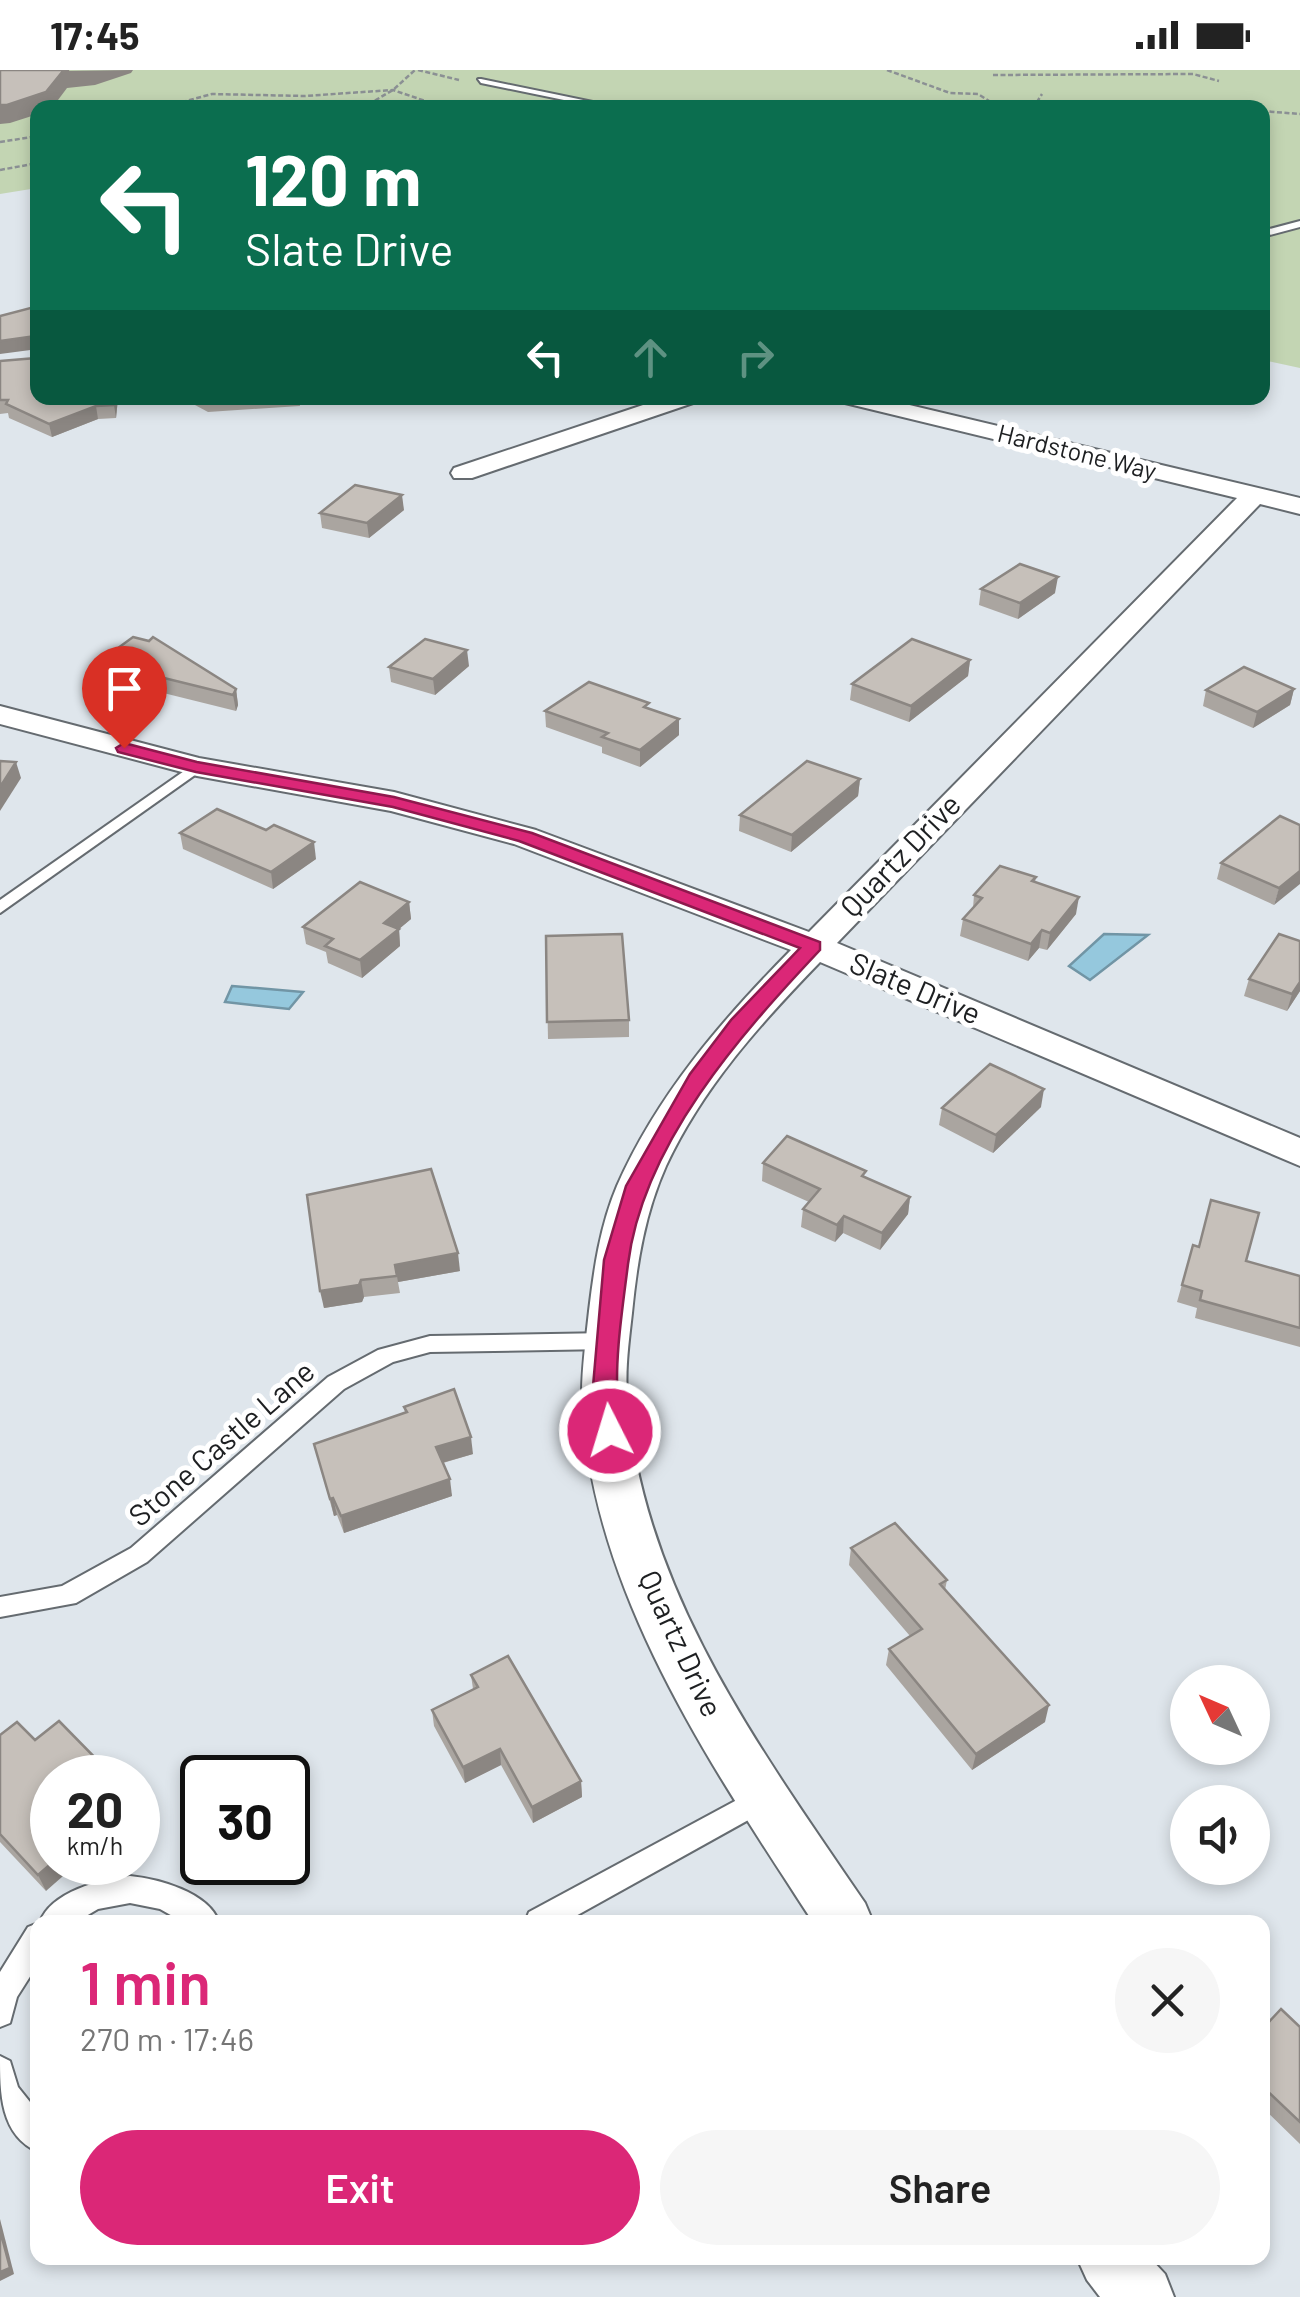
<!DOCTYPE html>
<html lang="en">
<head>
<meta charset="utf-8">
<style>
	:root { --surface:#fff; --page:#f6f6f6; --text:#222; --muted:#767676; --accent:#db2777 }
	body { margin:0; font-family:Barlow,sans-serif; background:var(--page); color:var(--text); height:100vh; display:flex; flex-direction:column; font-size:38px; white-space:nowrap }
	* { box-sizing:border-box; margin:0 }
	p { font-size:32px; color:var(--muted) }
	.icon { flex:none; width:55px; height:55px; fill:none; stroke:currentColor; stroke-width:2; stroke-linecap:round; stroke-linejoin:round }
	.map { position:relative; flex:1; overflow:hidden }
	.panel { position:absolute; left:30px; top:1845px; width:1240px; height:350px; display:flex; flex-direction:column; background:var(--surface); border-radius:20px; box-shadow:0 5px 15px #0003 }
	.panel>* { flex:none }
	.banner { position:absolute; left:30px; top:30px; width:1240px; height:305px; border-radius:20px; box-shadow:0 5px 15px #0003; background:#0b6e4f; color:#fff; overflow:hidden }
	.needle { width:65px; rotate:314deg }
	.controls { position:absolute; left:1170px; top:1595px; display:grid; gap:20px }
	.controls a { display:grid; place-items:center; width:100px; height:100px; border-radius:50%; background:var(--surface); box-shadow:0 5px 15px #0003; font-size:50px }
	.speed { position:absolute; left:30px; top:1685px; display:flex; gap:20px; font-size:50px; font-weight:700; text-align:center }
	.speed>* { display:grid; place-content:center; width:130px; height:130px; border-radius:50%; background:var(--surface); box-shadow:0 5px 15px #0003; line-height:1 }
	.speed small { font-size:25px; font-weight:400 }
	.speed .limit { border:5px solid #111; border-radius:15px; background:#fff; color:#111 }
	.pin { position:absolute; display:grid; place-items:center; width:85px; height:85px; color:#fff; margin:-102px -42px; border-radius:50% 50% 50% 0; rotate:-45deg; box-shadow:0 0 10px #0007 }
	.pin .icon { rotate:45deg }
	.me { position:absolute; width:110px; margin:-55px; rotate:355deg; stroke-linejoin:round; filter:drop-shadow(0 0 8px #0008) }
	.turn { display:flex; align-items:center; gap:35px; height:210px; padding:0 50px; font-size:45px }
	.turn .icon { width:130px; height:130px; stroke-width:2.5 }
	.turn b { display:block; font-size:70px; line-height:85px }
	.lanes { display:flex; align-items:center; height:95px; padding:0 50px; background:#0003; justify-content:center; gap:50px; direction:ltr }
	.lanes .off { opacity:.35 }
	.round { display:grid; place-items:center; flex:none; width:105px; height:105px; border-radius:52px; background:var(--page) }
	.head { display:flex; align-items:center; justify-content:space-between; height:170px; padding:0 50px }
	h1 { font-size:60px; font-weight:600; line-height:75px; color:var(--accent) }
	.primary-button { display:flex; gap:20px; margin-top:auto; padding:20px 50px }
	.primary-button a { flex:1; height:115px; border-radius:60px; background:var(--accent); color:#fff; font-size:40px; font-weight:600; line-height:115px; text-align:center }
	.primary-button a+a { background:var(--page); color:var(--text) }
	.status { display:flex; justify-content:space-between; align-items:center; height:70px; padding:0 50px; background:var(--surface); direction:ltr }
	.status svg { height:28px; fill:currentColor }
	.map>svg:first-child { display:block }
	.green { fill:#c3d5b3 }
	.water { fill:#95c8dd; stroke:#7195a5; stroke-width:2.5 }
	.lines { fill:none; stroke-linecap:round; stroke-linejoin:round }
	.service-casing { stroke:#656b70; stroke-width:4 }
	.minor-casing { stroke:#656b70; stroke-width:4 }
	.path { stroke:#8b9094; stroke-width:2.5; stroke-dasharray:5 2.5; stroke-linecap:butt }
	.service { fill:#fff; fill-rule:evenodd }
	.minor { fill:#fff; fill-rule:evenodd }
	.wall { fill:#aaa5a0 }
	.shaded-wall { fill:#8b8682 }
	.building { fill:#c6c0ba; stroke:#8b8682; stroke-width:2.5 }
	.route { fill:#db2777; stroke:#8e194d; stroke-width:2.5 }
	.labels { text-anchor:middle; stroke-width:10; stroke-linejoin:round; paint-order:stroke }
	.far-street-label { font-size:25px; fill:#1d1f21; stroke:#fff }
	.street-label { font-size:30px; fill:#1d1f21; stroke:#fff }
</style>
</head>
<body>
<div class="status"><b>17:45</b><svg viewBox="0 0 49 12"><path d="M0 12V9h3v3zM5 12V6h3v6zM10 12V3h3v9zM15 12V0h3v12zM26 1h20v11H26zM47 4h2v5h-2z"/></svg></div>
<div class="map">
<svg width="1300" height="2227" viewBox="0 0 1300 2227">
	<rect width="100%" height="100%" fill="#dfe6ec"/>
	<!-- green -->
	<polygon class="green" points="0,0 1300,0 1300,298 1263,290 1262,38 38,38 37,118 0,124"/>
	<!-- water -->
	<g class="water">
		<polygon points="1104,864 1148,865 1090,910 1069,896"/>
		<polygon points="232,916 303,922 289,939 225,932"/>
	</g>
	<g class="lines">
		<!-- service casing -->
		<g class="service-casing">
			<g id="service">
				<polygon points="478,9 481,9 622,38 603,38 481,13"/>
				<polygon points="1186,33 1183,37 1145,38 1149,35"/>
				<polygon points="1300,151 1300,157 1262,167 1262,161"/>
				<polygon points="197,692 205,697 202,700 0,843 0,830"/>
				<polygon points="608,1263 616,1265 619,1271 616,1277 608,1279 430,1282 393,1292 344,1319 147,1492 76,1533 0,1547 0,1527 62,1516 131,1478 328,1307 378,1280 430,1266"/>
				<polygon points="761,1717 770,1720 774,1729 770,1738 565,1852 525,1852 529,1842"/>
				<path d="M 130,1806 C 159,1809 208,1822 219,1852 L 183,1852 L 160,1839 L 130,1833 L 98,1839 L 76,1852 L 40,1852 C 51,1822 100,1809 130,1806 Z"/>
				<polygon points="38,1853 38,1894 17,1927 10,1953 0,1957 0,1902 28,1857"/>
				<path d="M 0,1986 L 10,1991 L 18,2017 L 38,2042 L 38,2082 C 0,2065 0,2023 0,1986 Z"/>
			</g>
		</g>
		<!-- minor casing -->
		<g class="minor-casing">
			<g id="minor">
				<polygon points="664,328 696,328 693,333 472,408 454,408 451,403 454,398"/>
				<path d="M 842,328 L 880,328 L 1300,428 L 1300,444 L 1260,434 L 837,873 L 1300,1068 L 1300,1096 L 820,892 C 760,954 703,1017 666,1096 C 645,1143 637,1192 632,1243 C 629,1270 625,1298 627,1326 C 641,1518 760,1679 865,1833 L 873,1852 L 813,1852 C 711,1695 589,1519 582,1324 C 582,1297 586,1269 589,1241 C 594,1199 600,1156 617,1116 C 657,1025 722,950 791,880 L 514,774 L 391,741 L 197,706 L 0,654 L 0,636 L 199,688 L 394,722 L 536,760 L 809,862 L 1237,428 L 845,333 Z"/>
				<polygon points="1077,2188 1150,2188 1165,2204 1174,2227 1100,2227 1087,2210"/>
			</g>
		</g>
		<!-- path -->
		<g class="path">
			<polyline points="418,0 459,10"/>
			<polyline points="887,0 950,23 978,24 1000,38"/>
			<polyline points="993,5 1193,4 1219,11"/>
			<polyline points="160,38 212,24 304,26 393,20 446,38"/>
			<polyline points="362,38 393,20 415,0"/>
			<polyline points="1015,38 1037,32 1042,24"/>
			<polyline points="1262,41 1300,44"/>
			<polyline points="0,72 38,66"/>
			<polyline points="0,100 38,93"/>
		</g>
		<!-- service -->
		<use href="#service" class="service"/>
		<!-- minor -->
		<use href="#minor" class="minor"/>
	</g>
	<!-- wall -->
	<g class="wall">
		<polygon points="0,291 118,328 116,348 98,349 52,367 9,348 8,343 0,344"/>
		<polygon points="182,328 299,328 300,336 208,342"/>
		<polygon points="404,440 369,468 322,458 320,443"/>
		<polygon points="981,519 1055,523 1018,549 979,535"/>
		<polygon points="970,590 968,606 909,652 850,630 852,614"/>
		<polygon points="99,592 236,619 238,635 236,641 103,608"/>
		<polygon points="469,596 435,625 391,612 389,597"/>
		<polygon points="1294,619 1290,635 1253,658 1203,636 1206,620"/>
		<polygon points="649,639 679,665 640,697 602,683 602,677 546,657 545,641"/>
		<polygon points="860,709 858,726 791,782 739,761 740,745"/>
		<polygon points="1300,755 1274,835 1217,809 1221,793"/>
		<polygon points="180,763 316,789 273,819 183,779"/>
		<polygon points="1036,807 1035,812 1076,844 1047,880 1039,878 1028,891 960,866 963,849 973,838 974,825"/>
		<polygon points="409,832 411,849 399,859 400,876 362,908 328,893 326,882 306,874 303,857"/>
		<polygon points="546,866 629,950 629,967 548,969"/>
		<polygon points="1249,909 1300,921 1287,941 1244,926"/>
		<polygon points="1041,1037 993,1083 939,1055 942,1038"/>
		<polygon points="763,1093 865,1107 910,1127 908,1144 880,1180 843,1163 835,1172 801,1157 803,1139 809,1132 762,1111"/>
		<polygon points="307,1125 460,1201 398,1212 400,1223 364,1227 362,1232 324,1238"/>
		<polygon points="1193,1175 1300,1206 1300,1277 1195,1248 1197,1238 1177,1232"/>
		<polygon points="404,1337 473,1384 443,1393 452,1426 344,1463 337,1445 334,1446 314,1374 405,1343"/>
		<polygon points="851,1478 947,1510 945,1520 1045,1652 972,1700 886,1595 889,1579 910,1566 849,1495"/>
		<polygon points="471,1605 581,1711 582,1727 533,1753 501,1695 465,1713 434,1656 432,1640 473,1619"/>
		<polygon points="0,1665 46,1821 0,1772"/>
		<polygon points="1262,1949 1267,1954 1300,1957 1300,2074 1262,2037"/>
	</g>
	<!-- shaded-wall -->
	<g class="shaded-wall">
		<polygon points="133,0 131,3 95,15 67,18 52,38 38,38 38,44 10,53 0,54 0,35 63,1"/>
		<polygon points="35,266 38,279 0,284 0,271"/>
		<polygon points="114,328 118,328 116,348 114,335"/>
		<polygon points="96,336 98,349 52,367 49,354"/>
		<polygon points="402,425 404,440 369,468 367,453"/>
		<polygon points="1058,507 1055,523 1018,549 1020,533"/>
		<polygon points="467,580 469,596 435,625 433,609"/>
		<polygon points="970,590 968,606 909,652 911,636"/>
		<polygon points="236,619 238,635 236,641 233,625"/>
		<polygon points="1294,619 1290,635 1253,658 1257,642"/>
		<polygon points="679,649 679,665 640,697 640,680"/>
		<polygon points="16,692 21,708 0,741 0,717"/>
		<polygon points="860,709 858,726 791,782 792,765"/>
		<polygon points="314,772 316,789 273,819 271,802"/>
		<polygon points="1300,801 1300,814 1274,835 1279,818"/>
		<polygon points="1079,827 1076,844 1047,880 1050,863"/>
		<polygon points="409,832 411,849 399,859 400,876 362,908 360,890 384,853"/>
		<polygon points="1042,860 1039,878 1028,891 1031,874"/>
		<polygon points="1300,912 1300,921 1287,941 1292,924"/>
		<polygon points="1044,1019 1041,1037 993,1083 996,1065"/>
		<polygon points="910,1127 908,1144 880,1180 882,1163"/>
		<polygon points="844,1146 843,1163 835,1172 837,1155"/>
		<polygon points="458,1183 460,1201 398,1212 395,1195"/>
		<polygon points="361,1210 364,1227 362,1232 324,1238 320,1221"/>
		<polygon points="471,1367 473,1384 438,1394 436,1377"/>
		<polygon points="450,1409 452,1426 344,1463 341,1446"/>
		<polygon points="333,1428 337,1445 334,1446 330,1429"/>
		<polygon points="1049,1635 1045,1652 972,1700 976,1684"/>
		<polygon points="500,1679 501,1695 465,1713 463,1697"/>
		<polygon points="581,1711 582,1727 533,1753 532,1737"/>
		<polygon points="53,1792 79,1792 46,1821 38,1805"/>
		<polygon points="0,2149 14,2204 0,2211"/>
	</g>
	<!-- building -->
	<g class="building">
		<polygon points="0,0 69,0 63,1 46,22 7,35 0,35"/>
		<polygon points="38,236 38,269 35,266 0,271 0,246"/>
		<polygon points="38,285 38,328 114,328 114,335 96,336 49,354 6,334 8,330 0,330 0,291 36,288"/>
		<polygon points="355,415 402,425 367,453 320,443"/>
		<polygon points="1020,494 1058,507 1020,533 981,519"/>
		<polygon points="133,567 149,571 153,567 236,619 233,625 99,592"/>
		<polygon points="425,569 467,580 433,609 389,597"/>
		<polygon points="912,569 970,590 911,636 852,614"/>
		<polygon points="1244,597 1294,619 1257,642 1206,620"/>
		<polygon points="589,612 649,633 644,637 679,649 640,680 602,667 608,663 545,641"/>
		<polygon points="0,691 16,692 0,717"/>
		<polygon points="807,691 860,709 792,765 740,745"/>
		<polygon points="217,739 266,760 274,755 314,772 271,802 180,763"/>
		<polygon points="1280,746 1300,755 1300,801 1279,818 1221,793"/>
		<polygon points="1000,796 1036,807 1032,811 1079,827 1050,863 1042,860 1031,874 963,849 982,828 974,825"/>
		<polygon points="360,812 409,832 384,853 399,859 360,890 325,876 333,869 303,857"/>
		<polygon points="622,864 629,950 547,952 546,866"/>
		<polygon points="1279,864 1300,871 1300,912 1292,924 1249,909"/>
		<polygon points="990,994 1044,1019 996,1065 942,1038"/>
		<polygon points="787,1066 866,1101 862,1106 910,1127 882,1163 844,1146 837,1155 803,1139 820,1119 763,1093"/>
		<polygon points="431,1099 458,1183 395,1195 397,1206 361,1210 359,1215 320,1221 307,1125"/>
		<polygon points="1211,1130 1259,1143 1246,1191 1300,1206 1300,1258 1200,1230 1202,1221 1182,1215 1193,1175 1199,1177"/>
		<polygon points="454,1319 471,1367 436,1377 450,1409 341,1446 333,1428 330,1429 314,1374 407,1342 404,1337"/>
		<polygon points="895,1453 947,1510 940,1514 1049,1635 976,1684 889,1579 922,1559 851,1478"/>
		<polygon points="508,1586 581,1711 532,1737 500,1679 463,1697 432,1640 478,1617 471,1605"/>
		<polygon points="59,1651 115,1708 52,1708 53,1792 38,1805 0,1764 0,1665 17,1652 35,1670"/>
		<polygon points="1281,1939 1300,1957 1300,2052 1262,2016 1262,1949 1267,1954"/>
		<polygon points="0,2160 10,2198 0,2202"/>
	</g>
	<!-- route -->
	<path class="route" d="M 124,673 L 197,692 L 394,727 L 532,763 L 820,872 L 820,880 C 740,965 643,1074 628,1194 C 623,1235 614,1291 618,1331 C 619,1344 625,1356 619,1368 L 601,1368 L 592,1328 L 604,1190 L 626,1116 L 690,1004 L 731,950 L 800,878 L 519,771 L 393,737 L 196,702 L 118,682 L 116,678 Z"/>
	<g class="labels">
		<!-- far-street labels -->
		<g class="far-street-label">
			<text transform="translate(1077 382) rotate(14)" y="9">Hardstone Way</text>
		</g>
		<!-- street labels -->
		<g class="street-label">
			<text transform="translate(901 786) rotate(-46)" y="10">Quartz Drive</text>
			<text transform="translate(915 919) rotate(23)" y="10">Slate Drive</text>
			<text transform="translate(222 1374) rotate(-41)" y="10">Stone Castle Lane</text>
			<text transform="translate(680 1574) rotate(65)" y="10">Quartz Drive</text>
		</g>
	</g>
</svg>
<div class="controls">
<a><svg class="needle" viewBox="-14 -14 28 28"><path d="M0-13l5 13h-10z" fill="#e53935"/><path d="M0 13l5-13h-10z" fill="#767676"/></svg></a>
<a><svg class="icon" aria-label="sound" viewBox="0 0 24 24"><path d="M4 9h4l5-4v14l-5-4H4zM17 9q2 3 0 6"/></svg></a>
</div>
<div class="speed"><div>20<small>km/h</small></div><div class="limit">30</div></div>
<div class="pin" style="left:124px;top:678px;background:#d93025"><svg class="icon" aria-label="arrive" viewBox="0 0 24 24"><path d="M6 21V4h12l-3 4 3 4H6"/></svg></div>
<svg class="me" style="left:610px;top:1361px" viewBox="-20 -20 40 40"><circle r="17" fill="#db2777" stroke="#fff" stroke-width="3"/><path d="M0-11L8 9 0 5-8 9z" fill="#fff"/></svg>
<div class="banner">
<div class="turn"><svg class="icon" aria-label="left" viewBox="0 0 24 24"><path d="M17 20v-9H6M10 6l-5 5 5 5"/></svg><div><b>120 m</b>Slate Drive</div></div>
<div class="lanes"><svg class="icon" aria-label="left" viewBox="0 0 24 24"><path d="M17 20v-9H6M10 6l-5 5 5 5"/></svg><svg class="icon off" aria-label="ahead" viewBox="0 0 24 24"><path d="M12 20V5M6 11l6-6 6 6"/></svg><svg class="icon off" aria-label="right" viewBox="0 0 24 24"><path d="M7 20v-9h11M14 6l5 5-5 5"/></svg></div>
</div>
<section class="panel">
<div class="head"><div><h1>1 min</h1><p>270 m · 17:46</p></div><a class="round"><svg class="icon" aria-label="close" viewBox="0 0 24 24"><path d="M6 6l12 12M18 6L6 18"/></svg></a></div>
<div class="primary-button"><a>Exit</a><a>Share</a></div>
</section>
</div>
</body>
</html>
